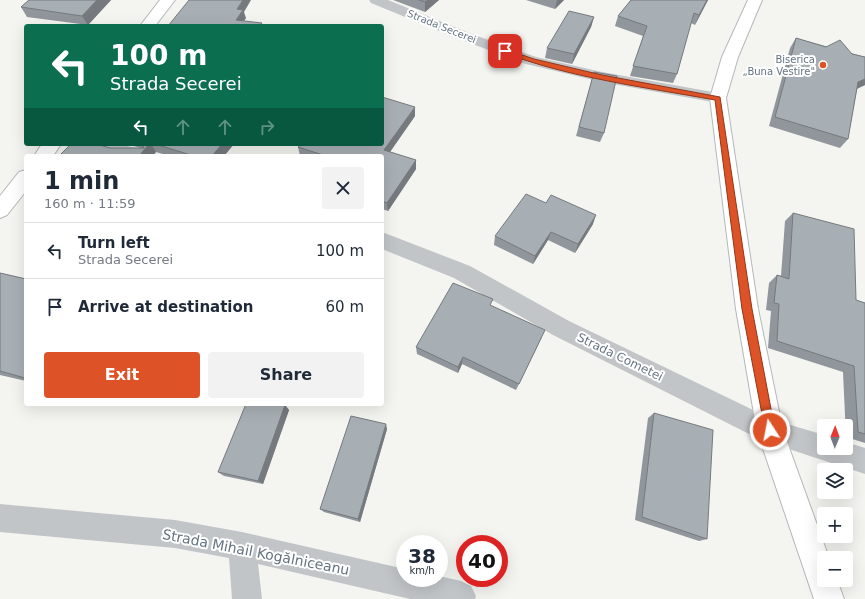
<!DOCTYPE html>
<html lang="en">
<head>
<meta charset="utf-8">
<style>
	:root { --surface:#fff; --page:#f2f2f3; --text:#1f2937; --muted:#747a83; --line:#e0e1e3; --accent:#dd5327 }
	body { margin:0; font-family:"DejaVu Sans",sans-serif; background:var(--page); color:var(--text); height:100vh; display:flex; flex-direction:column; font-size:15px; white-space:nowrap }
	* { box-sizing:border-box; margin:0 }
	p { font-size:13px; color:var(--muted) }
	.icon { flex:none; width:22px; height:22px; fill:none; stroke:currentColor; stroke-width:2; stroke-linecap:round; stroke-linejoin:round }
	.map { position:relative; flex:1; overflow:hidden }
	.drawer { position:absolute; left:24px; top:154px; width:360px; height:252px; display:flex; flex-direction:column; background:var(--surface); border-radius:4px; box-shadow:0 4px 16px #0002 }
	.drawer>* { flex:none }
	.guide { position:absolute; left:24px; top:24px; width:360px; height:122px; border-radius:4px; box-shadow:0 4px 16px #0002; background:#0b6e4f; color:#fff; overflow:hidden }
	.needle { width:26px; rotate:1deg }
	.buttons { position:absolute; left:817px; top:419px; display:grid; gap:8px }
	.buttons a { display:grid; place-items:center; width:36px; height:36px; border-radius:4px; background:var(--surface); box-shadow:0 4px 16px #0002; font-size:20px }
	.speed { position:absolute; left:396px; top:535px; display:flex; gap:8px; font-size:20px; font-weight:700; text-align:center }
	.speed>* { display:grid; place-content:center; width:52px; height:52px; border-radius:50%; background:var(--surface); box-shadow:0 4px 16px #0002; line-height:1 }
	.speed small { font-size:10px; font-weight:400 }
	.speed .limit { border:6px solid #d22; background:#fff; color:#111 }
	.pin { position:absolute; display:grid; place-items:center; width:34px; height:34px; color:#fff; margin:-17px; border-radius:8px; box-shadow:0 2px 6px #0006 }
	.me { position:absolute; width:44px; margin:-22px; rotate:349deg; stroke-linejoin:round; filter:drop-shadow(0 0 3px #0008) }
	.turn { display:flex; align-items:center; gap:14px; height:84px; padding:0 20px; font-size:18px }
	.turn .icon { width:52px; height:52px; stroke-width:2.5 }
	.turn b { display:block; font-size:28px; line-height:34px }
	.lanes { display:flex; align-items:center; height:38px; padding:0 20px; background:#0003; justify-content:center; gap:20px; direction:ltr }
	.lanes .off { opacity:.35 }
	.round { display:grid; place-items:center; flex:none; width:42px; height:42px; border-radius:4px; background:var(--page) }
	.overview { display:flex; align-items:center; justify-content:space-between; height:68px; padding:0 20px }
	h1 { font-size:24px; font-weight:600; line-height:30px }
	.button { display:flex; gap:8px; margin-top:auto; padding:8px 20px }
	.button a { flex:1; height:46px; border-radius:4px; background:var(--accent); color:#fff; font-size:16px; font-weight:600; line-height:46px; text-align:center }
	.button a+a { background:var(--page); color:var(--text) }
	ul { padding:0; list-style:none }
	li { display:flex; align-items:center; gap:12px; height:56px; padding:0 20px; border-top:1px solid var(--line) }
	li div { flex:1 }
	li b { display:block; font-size:15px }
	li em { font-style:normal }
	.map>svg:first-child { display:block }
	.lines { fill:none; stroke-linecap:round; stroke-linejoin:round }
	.secondary-casing { stroke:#b4b8bc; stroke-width:2 }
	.street { fill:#c2c5c8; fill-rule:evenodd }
	.secondary { fill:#fff; fill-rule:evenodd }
	.wall { fill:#90969b }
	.shaded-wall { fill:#767a7e }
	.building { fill:#a8afb4; stroke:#767a7e }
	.route { fill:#dd5327; stroke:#903619 }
	.poi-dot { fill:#dd5327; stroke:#fff; stroke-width:1.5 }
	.labels { text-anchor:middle; stroke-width:4; stroke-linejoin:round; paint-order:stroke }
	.far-street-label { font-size:10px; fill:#647380; stroke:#fff }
	.far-poi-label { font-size:10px; fill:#647380; stroke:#fff; text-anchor:end }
	.street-label { font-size:12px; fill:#647380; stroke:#fff }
	.near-street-label { font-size:14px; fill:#647380; stroke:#fff }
</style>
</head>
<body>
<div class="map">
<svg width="865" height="599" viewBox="0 0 865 599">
	<rect width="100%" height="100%" fill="#f4f4f0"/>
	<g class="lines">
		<!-- secondary casing -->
		<g class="secondary-casing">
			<g id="secondary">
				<polygon points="160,0 175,0 155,26 140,26"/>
				<polygon points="748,0 762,0 738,57 726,98 758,309 783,431 829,558 824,558 824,580 837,580 844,599 814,599 757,431 736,309 710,98 722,57"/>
				<polygon points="42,144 61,144 53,156 34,156"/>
				<polygon points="26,170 26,191 7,215 0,218 0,196 19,172"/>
			</g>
		</g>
		<!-- street -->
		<g class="street">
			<polygon points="369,0 388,0 469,33 536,57 602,72 718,93 724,94 726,98 724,102 718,103 602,82 526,64 459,39 371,3"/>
			<polygon points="88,144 120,144 146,151 149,156 117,156 91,148"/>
			<polygon points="382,232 470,266 569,321 774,420 824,435 824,448 846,448 846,442 865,448 865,474 761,440 553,335 454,278 382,249"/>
			<polygon points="0,504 175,520 242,532 405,569 405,578 439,578 439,576 461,581 471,586 476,596 475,599 410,599 258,564 262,599 232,599 229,558 175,548 0,532"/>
		</g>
		<!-- secondary -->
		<use href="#secondary" class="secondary"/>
	</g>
	<!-- wall -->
	<g class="wall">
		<polygon points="29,0 111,0 88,25 27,17 21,7"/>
		<polygon points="393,0 439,0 425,12"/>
		<polygon points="526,0 564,0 555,9"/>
		<polygon points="631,0 708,0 695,25 691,23 677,74 673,83 630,76 643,36 615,26 618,16"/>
		<polygon points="594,17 591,27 572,64 545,58 547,48"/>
		<polygon points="796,38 865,57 865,85 857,89 848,139 840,148 769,126 790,48"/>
		<polygon points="594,72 604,133 600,142 576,136"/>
		<polygon points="415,116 390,152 416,160 416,169 388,211 382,209 382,156 300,156 298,147"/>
		<polygon points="126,144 234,144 224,156 170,156 156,152 110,148 141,148"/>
		<polygon points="793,213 856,300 865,303 865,443 846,437 843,372 768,348 771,311 766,310 769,283 777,275 781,276 785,221"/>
		<polygon points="593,224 575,253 548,240 533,264 494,245 495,236"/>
		<polygon points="0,273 26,279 26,381 0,375"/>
		<polygon points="492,306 542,337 516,390 462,364 458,373 417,354 416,347"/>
		<polygon points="285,405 289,410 263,484 224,476 218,472"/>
		<polygon points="654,413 707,539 699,541 635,520 648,418"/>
		<polygon points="387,429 360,522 324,512 320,509"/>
	</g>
	<!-- shaded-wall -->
	<g class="shaded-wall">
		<polygon points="97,0 111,0 88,25 82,16"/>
		<polygon points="243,0 251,0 244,12 246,18 241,26 236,20 237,9"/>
		<polygon points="428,0 439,0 425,12 425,2"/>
		<polygon points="557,0 564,0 555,9"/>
		<polygon points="707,0 708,0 695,25 699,15"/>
		<polygon points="594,17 591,27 572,64 574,54"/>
		<polygon points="865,79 865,85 851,91 858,82"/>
		<polygon points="415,107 415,116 385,159 384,150"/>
		<polygon points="149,144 151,144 156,152 153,156 139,156"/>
		<polygon points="222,144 234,144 224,156 212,156"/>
		<polygon points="416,160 416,169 388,211 387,203"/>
		<polygon points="596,215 593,224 575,253 578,244"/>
		<polygon points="551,232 548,240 533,264 535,256"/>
		<polygon points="463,357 462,364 458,373 458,367"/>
		<polygon points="285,405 289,410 263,484 258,481"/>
		<polygon points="386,424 387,429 360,522 358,519"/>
	</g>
	<!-- building -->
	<g class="building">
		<polygon points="29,0 97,0 82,16 21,7"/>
		<polygon points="189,0 243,0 237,9 243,10 236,20 262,23 260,26 168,26"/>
		<polygon points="419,0 428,0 425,2"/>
		<polygon points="631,0 707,0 699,15 694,13 677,74 633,66 647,26 618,16"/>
		<polygon points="569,11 594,17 574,54 547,48"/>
		<polygon points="796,38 826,47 840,40 852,54 865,57 865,79 858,82 848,139 775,117"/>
		<polygon points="594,72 617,76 604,133 579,127"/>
		<polygon points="382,97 415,107 384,150 416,160 387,203 382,201 382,156 326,156 298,147 301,144 382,144"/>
		<polygon points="71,144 96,144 110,148 144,148 142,144 149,144 139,156 59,156"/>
		<polygon points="155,144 222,144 212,156 194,156"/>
		<polygon points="526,194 546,203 551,195 596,215 578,244 551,232 535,256 495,236"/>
		<polygon points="793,213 854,229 856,300 865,303 865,434 858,432 854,366 777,341 779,304 774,303 777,275 789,279"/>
		<polygon points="0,273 26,279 26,376 25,378 0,371"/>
		<polygon points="453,283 493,299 490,305 545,330 519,384 463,357 458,367 416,347"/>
		<polygon points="246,404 282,404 285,405 258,481 218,472"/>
		<polygon points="654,413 713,430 707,539 642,517"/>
		<polygon points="351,416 386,424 358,519 320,509"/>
	</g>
	<!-- route -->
	<path class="route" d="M 505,49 L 534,59 L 602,75 L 720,97 L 752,309 L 775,430 L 774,434 L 770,436 L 766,434 L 765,430 L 742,309 L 715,100 C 644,87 570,78 502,52 L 502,50 Z"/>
	<!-- markers -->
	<circle class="poi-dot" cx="823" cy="65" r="4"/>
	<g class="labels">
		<!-- far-street labels -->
		<g class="far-street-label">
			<text transform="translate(442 26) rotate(22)" y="4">Strada Secerei</text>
		</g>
		<!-- far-poi labels -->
		<g class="far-poi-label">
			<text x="815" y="63">Biserica<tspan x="815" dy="12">„Buna Vestire"</tspan></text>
		</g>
		<!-- street labels -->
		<g class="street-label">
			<text transform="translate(620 357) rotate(26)" y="4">Strada Cometei</text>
		</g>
		<!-- near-street labels -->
		<g class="near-street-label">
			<text transform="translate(256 552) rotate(11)" y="5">Strada Mihail Kogălniceanu</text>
		</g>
	</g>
</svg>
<div class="buttons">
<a><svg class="needle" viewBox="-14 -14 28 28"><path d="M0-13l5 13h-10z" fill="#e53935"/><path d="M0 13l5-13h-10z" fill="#747a83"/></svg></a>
<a><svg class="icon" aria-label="layers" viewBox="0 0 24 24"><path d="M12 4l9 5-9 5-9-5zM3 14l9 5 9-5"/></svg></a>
<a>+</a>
<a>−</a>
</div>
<div class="speed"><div>38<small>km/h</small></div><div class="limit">40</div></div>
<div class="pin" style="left:505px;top:51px;background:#d93025"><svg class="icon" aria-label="arrive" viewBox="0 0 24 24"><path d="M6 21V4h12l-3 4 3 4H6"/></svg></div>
<svg class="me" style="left:770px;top:430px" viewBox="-20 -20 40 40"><circle r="17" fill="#dd5327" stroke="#fff" stroke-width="3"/><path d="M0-11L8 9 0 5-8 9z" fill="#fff"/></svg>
<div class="guide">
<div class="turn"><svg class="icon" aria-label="left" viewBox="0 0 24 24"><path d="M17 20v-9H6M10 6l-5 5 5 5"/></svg><div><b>100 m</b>Strada Secerei</div></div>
<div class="lanes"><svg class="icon" aria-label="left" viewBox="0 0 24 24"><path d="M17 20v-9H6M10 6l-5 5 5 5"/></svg><svg class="icon off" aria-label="ahead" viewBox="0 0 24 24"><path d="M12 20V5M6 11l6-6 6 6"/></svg><svg class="icon off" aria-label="ahead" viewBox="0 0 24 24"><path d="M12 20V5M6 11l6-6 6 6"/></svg><svg class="icon off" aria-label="right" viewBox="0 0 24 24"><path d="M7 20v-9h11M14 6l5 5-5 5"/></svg></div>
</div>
<section class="drawer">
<div class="overview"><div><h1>1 min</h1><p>160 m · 11:59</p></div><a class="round"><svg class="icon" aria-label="close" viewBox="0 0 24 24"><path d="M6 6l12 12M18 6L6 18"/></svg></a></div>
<ul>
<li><svg class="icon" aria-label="left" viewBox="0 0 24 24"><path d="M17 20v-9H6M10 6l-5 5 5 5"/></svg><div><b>Turn left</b><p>Strada Secerei</p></div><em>100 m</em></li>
<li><svg class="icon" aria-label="arrive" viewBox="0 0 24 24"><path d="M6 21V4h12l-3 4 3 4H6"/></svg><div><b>Arrive at destination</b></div><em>60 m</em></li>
</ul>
<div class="button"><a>Exit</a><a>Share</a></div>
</section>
</div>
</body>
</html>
